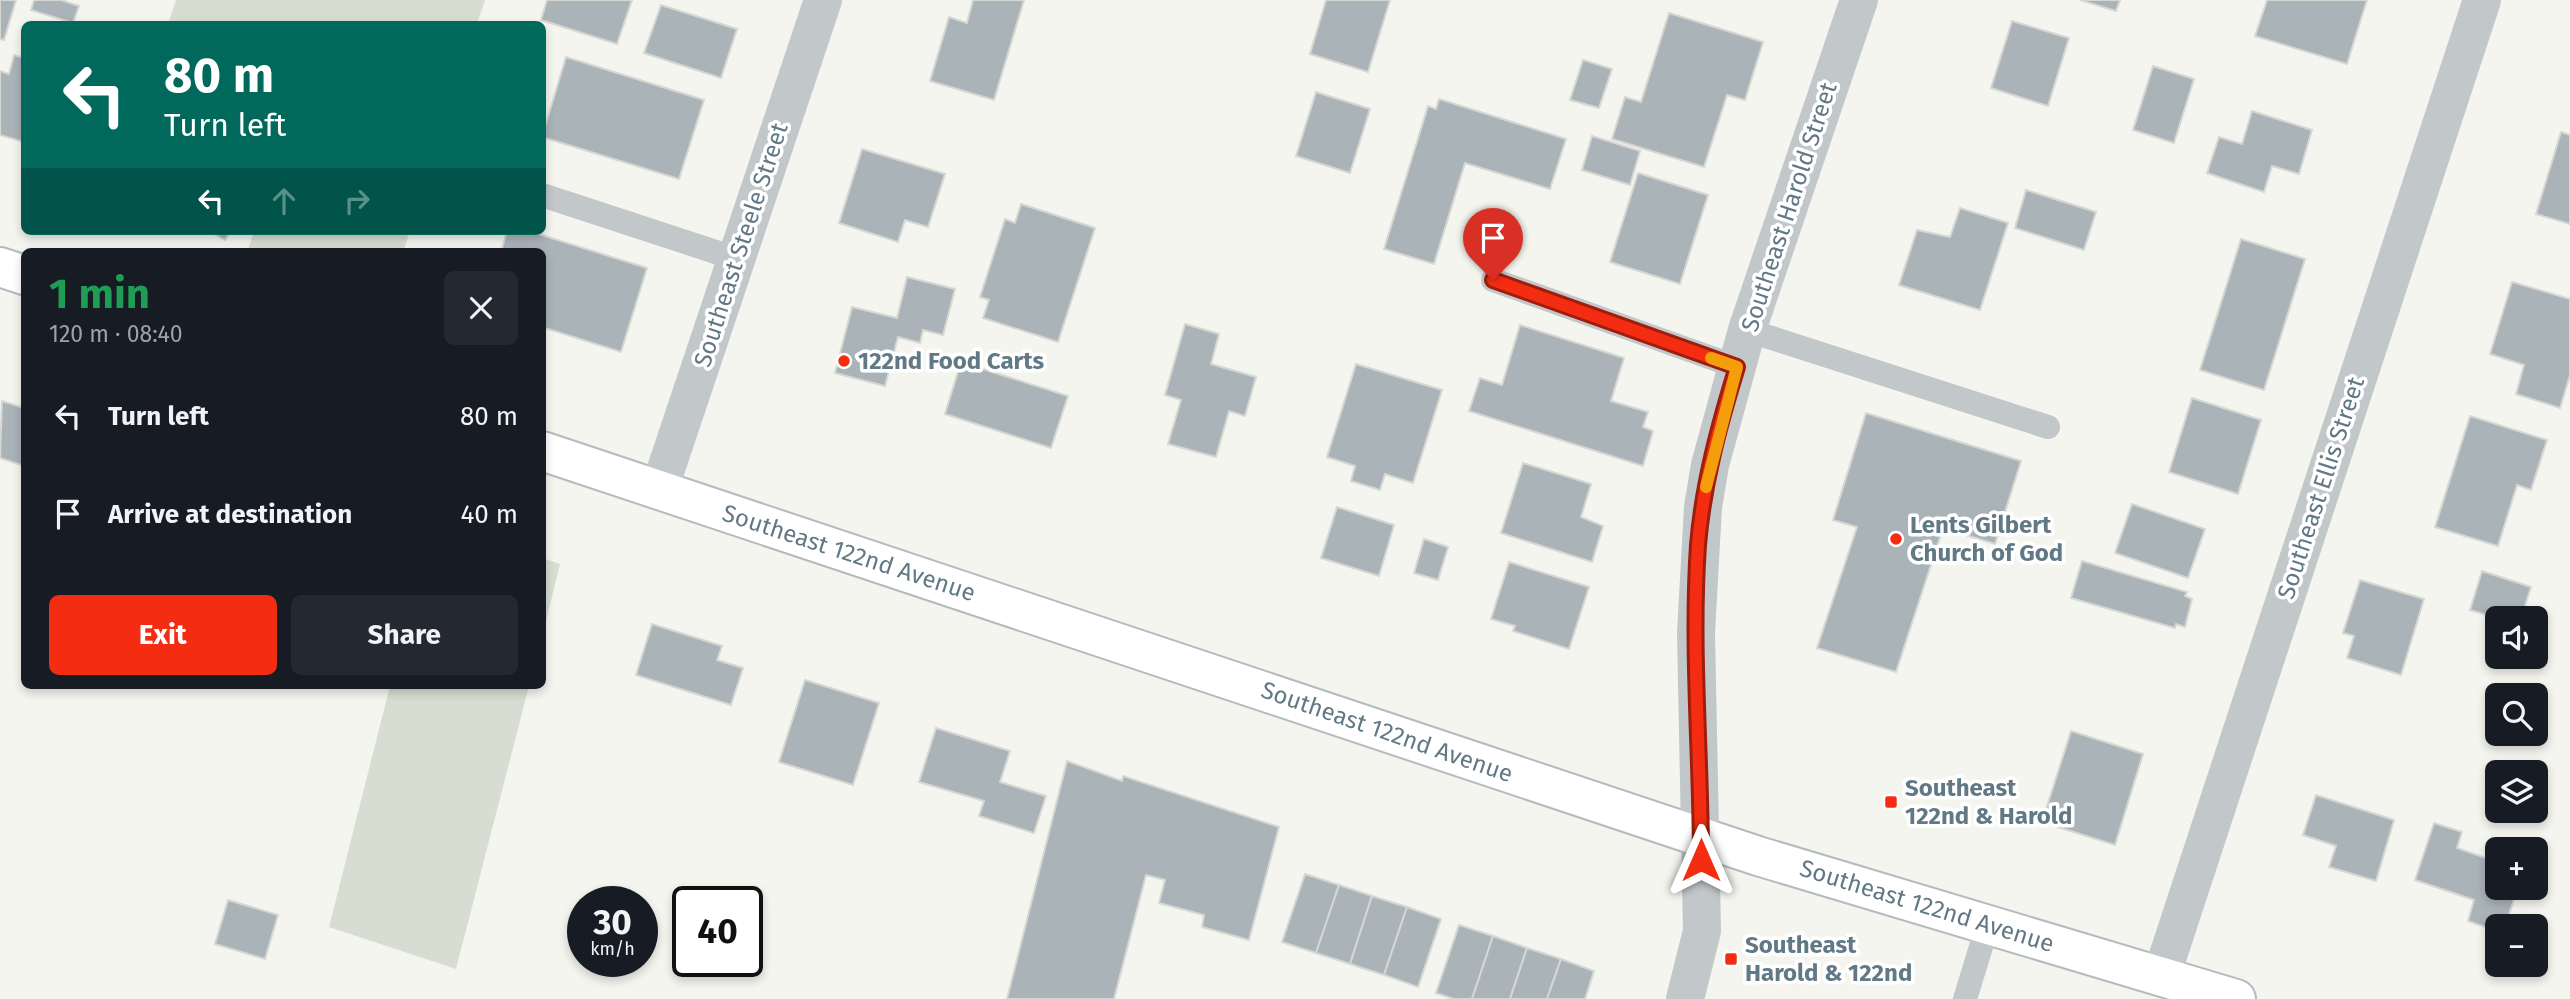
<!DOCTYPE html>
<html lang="en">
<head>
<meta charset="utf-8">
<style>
	:root { --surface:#171b24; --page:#242831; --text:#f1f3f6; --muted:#9ea1a6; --accent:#f42d12 }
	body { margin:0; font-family:"Fira Sans",sans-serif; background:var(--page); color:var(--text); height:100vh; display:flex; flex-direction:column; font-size:26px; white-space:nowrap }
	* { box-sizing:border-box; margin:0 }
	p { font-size:23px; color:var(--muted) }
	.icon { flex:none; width:38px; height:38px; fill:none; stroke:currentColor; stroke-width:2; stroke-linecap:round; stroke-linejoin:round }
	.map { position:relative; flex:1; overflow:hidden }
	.side { position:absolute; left:21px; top:248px; width:525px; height:441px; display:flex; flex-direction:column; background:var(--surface); border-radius:10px; box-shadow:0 4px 10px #0003 }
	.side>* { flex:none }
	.guide { position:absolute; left:21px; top:21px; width:525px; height:214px; border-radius:10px; box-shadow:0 4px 10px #0003; background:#00695c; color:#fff; overflow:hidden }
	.fabs { position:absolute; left:2485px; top:606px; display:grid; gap:14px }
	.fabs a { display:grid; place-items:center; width:63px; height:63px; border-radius:10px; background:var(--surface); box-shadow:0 4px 10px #0003; font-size:35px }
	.speed { position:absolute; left:567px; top:886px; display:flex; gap:14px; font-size:35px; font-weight:700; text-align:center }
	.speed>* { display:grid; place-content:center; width:91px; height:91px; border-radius:50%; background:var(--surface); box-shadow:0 4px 10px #0003; line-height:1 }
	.speed small { font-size:18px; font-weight:400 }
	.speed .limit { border:4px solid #111; border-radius:10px; background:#fff; color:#111 }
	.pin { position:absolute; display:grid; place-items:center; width:60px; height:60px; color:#fff; margin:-72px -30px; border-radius:50% 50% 50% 0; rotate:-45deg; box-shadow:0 0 7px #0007 }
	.pin .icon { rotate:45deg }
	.me { position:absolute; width:77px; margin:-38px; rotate:0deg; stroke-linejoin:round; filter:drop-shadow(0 0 5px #0008) }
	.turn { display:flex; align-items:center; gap:24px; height:147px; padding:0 28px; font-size:32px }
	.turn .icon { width:91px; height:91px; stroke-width:2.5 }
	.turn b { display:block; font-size:49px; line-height:60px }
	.lanes { display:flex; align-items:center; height:66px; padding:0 28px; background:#0003; justify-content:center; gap:35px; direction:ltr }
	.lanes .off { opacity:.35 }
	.round { display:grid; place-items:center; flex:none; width:74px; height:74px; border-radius:10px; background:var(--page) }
	.overview { display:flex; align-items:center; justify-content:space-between; height:119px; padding:0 28px }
	h1 { font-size:42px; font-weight:700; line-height:52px; color:#1e9e55 }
	.button { display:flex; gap:14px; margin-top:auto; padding:14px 28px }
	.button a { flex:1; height:80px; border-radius:10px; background:var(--accent); color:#fff; font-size:28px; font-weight:700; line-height:80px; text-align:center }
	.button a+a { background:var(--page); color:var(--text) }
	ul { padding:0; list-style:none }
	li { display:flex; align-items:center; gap:21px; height:98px; padding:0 28px }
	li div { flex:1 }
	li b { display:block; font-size:26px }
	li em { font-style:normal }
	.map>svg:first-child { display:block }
	.green { fill:#d7ddd1 }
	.building { fill:#aab4b8; stroke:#d6d6d3; stroke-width:2 }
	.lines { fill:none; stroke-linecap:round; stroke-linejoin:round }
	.secondary-casing { stroke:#b4bbbe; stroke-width:42 }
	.service { stroke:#c2c7ca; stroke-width:24 }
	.minor { stroke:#c2c7ca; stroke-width:38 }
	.tertiary { stroke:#c2c7ca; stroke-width:38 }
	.secondary { stroke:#fff; stroke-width:38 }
	.route-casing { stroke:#9f1d0c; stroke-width:18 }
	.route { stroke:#f42d12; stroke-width:12 }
	.slow { stroke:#f59e0b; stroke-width:12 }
	.poi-dot { fill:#f42d12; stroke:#fff; stroke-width:2.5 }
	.labels { text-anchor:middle; stroke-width:7; stroke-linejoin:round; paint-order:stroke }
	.street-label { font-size:24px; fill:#617985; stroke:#fff }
	.poi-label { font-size:24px; font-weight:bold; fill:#617985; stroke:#fff; text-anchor:start }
</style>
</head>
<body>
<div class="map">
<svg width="2570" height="999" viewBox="0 0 2570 999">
	<rect width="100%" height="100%" fill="#f5f5f0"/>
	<!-- green -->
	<g class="green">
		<polygon points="176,0 485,0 477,24 168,24"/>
		<polygon points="254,231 410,231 403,252 247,252"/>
		<polygon points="543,558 560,564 543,633 542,558"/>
		<polygon points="390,686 529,686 456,969 329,927"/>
	</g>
	<!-- building -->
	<g class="building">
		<polygon points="0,0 16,0 4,40 0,39"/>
		<polygon points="34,0 61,0 79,6 73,23 31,10"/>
		<polygon points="547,0 632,0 617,44 541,20"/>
		<polygon points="973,0 1024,0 994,100 930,81 949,17 967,23"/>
		<polygon points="1326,0 1390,0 1368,72 1310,54"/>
		<polygon points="2080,0 2120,0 2116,11"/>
		<polygon points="2267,0 2367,0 2347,64 2255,36"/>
		<polygon points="661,5 737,29 721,78 644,53"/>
		<polygon points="1669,13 1763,42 1745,100 1727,95 1704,167 1612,139 1625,97 1641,102"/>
		<polygon points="2012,21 2069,38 2048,106 1991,88"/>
		<polygon points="14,55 24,58 24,142 0,135 0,71 9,74"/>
		<polygon points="566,57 704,100 679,179 542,137"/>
		<polygon points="1583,60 1612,69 1599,108 1570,100"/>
		<polygon points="2153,66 2194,79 2174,143 2133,130"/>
		<polygon points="1316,92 1370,109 1350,173 1296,156"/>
		<polygon points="1439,99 1566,139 1550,189 1465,163 1434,264 1384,249 1428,106 1436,109"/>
		<polygon points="2252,111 2312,130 2299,174 2272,166 2264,192 2207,173 2219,137 2242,144"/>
		<polygon points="2561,132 2570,135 2570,224 2536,214"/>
		<polygon points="1592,136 1640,151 1630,185 1582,170"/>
		<polygon points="862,149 945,174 928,227 905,220 898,242 839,223"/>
		<polygon points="1638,173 1708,195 1680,284 1610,262"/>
		<polygon points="2026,190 2096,212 2084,250 2015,228"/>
		<polygon points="1021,204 1095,228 1058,342 983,318 989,300 980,297 1005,219 1015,223"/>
		<polygon points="1960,208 2008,223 1980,310 1899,285 1917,230 1950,237"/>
		<polygon points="209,231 231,231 225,240"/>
		<polygon points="507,231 529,231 647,268 621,352 542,327 542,252 501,252"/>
		<polygon points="2241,239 2305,259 2264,390 2200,370"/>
		<polygon points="907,277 955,289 943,335 923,330 920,343 898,337 885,386 835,373 852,307 897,318"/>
		<polygon points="2512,282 2570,299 2570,375 2560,408 2516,394 2524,365 2490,354"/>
		<polygon points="1185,324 1219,334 1211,364 1256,377 1245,416 1229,411 1216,457 1168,444 1181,400 1165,395"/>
		<polygon points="1520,325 1624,358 1611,401 1648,412 1643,427 1653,431 1643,466 1469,411 1480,378 1502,385"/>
		<polygon points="961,362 1068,396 1051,448 945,414"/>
		<polygon points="1356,364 1442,390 1413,483 1385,474 1380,490 1351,481 1355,466 1327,457"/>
		<polygon points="2192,398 2261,420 2238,494 2169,472"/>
		<polygon points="2,401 24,408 24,466 0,458"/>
		<polygon points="1866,413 2021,461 1995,544 1943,528 1896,672 1817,648 1857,527 1833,520"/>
		<polygon points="2470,416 2547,440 2531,490 2517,485 2498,546 2435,527"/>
		<polygon points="1523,463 1591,484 1581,517 1603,526 1592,562 1501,533"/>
		<polygon points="2132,504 2205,529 2188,578 2115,553"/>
		<polygon points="1337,507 1394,525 1379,576 1321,558"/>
		<polygon points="1424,539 1448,547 1438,580 1414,573"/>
		<polygon points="2082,561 2187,592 2185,596 2192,599 2185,627 2176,624 2175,628 2071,598"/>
		<polygon points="1509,562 1589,587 1569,649 1513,631 1515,626 1491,619"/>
		<polygon points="2482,571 2531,587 2521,618 2497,618 2470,610"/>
		<polygon points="2360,580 2424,599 2401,675 2347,658 2354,636 2343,633"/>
		<polygon points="652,624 722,646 717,660 743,668 731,705 636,675"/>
		<polygon points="805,680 879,703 853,785 779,762"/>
		<polygon points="936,728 1010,751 1000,782 1046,796 1034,833 979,816 984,801 919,782"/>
		<polygon points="2071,731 2143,754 2115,845 2042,822"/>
		<polygon points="1067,761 1122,781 1123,776 1279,827 1249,940 1202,927 1204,915 1159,903 1165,880 1146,875 1114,999 1007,999"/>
		<polygon points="2316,795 2394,820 2376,881 2329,867 2336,846 2303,835"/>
		<polygon points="2434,823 2462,832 2457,848 2497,862 2497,887 2518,887 2505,926 2497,926 2497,931 2468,921 2474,900 2415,880"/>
		<polygon points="1305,874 1339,885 1316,953 1282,942"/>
		<polygon points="1339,885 1372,896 1350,964 1316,953"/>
		<polygon points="1372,896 1407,907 1384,975 1350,964"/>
		<polygon points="228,900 278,915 265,959 215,944"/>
		<polygon points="1407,907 1441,919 1418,987 1384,975"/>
		<polygon points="1459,925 1493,936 1472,999 1454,999 1436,993"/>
		<polygon points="1493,936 1527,948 1510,999 1472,999"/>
		<polygon points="1527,948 1561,959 1547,999 1510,999"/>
		<polygon points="1561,959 1594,971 1585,999 1547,999"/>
	</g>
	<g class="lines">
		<!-- secondary casing -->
		<g class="secondary-casing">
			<g id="secondary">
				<polyline points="0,267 24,275"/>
				<polyline points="542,451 1758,856 2236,999"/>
			</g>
		</g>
		<!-- service -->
		<g class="service">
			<polyline points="542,195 737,259"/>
			<polyline points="1493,280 1737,367"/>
			<polyline points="1747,330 2048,427"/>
			<polyline points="1965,999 1988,924"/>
		</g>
		<!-- minor -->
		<g class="minor">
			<polyline points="659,490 823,0"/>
			<polyline points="2161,977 2482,0"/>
		</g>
		<!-- tertiary -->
		<polyline class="tertiary" points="1685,999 1702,931 1696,633 1703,507 1710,465 1747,330 1859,0"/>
		<!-- secondary -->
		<use href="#secondary" class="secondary"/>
	</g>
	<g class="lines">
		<!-- route casing -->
		<g class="route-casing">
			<path id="route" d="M 1493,280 L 1737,367 C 1719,425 1703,484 1698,545 C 1691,649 1701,756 1701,860"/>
		</g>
		<!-- route -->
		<use href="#route" class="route"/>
		<!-- slow -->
		<polyline class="slow" points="1706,487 1737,367 1711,358"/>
	</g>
	<!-- markers -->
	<g class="poi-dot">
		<circle cx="844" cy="361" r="7"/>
		<circle cx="1896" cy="539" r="7"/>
		<rect x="1884" y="795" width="14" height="14" rx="3.5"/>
		<rect x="1724" y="952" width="14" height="14" rx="3.5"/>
	</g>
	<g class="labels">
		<!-- street labels -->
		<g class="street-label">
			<text transform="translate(1789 207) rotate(-72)" y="8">Southeast Harold Street</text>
			<text transform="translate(741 245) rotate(-72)" y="8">Southeast Steele Street</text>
			<text transform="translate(2321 488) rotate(-72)" y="8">Southeast Ellis Street</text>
			<text transform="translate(849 553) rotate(18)" y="8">Southeast 122nd Avenue</text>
			<text transform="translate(1387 732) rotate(19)" y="8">Southeast 122nd Avenue</text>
			<text transform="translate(1927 906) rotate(17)" y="8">Southeast 122nd Avenue</text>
		</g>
		<!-- poi labels -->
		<g class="poi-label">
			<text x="858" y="369">122nd Food Carts</text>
			<text x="1910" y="533">Lents Gilbert<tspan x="1910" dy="28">Church of God</tspan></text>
			<text x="1905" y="796">Southeast<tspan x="1905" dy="28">122nd &amp; Harold</tspan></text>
			<text x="1745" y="953">Southeast<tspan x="1745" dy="28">Harold &amp; 122nd</tspan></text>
		</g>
	</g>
</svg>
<div class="fabs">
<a><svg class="icon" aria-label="sound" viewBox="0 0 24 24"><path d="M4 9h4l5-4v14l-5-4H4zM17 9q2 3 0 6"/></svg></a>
<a><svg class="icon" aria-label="search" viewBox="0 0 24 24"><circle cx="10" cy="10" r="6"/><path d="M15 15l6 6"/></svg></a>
<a><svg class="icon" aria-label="layers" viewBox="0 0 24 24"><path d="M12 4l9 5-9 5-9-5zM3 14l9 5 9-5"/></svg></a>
<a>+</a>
<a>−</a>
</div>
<div class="speed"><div>30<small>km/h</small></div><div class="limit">40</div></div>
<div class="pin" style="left:1493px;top:280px;background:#d93025"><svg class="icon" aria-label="arrive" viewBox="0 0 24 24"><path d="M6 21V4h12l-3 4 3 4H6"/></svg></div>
<svg class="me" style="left:1701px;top:860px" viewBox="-20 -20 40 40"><path d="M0-17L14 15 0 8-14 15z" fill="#f42d12" stroke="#fff" stroke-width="4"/></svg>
<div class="guide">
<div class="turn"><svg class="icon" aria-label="left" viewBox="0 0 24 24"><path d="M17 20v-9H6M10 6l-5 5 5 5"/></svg><div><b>80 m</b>Turn left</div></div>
<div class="lanes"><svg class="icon" aria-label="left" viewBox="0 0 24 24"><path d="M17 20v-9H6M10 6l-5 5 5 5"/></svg><svg class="icon off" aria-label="ahead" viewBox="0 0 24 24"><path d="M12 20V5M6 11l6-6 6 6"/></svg><svg class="icon off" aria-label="right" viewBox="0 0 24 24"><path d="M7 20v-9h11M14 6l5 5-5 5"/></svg></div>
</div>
<section class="side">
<div class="overview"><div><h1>1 min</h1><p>120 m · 08:40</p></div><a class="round"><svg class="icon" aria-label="close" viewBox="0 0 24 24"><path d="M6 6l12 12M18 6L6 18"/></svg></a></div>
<ul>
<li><svg class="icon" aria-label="left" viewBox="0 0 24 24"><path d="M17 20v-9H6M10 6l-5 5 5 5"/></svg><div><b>Turn left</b></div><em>80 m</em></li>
<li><svg class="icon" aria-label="arrive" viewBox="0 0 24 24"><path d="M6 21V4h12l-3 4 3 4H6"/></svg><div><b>Arrive at destination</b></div><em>40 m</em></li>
</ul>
<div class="button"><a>Exit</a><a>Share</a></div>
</section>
</div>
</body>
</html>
